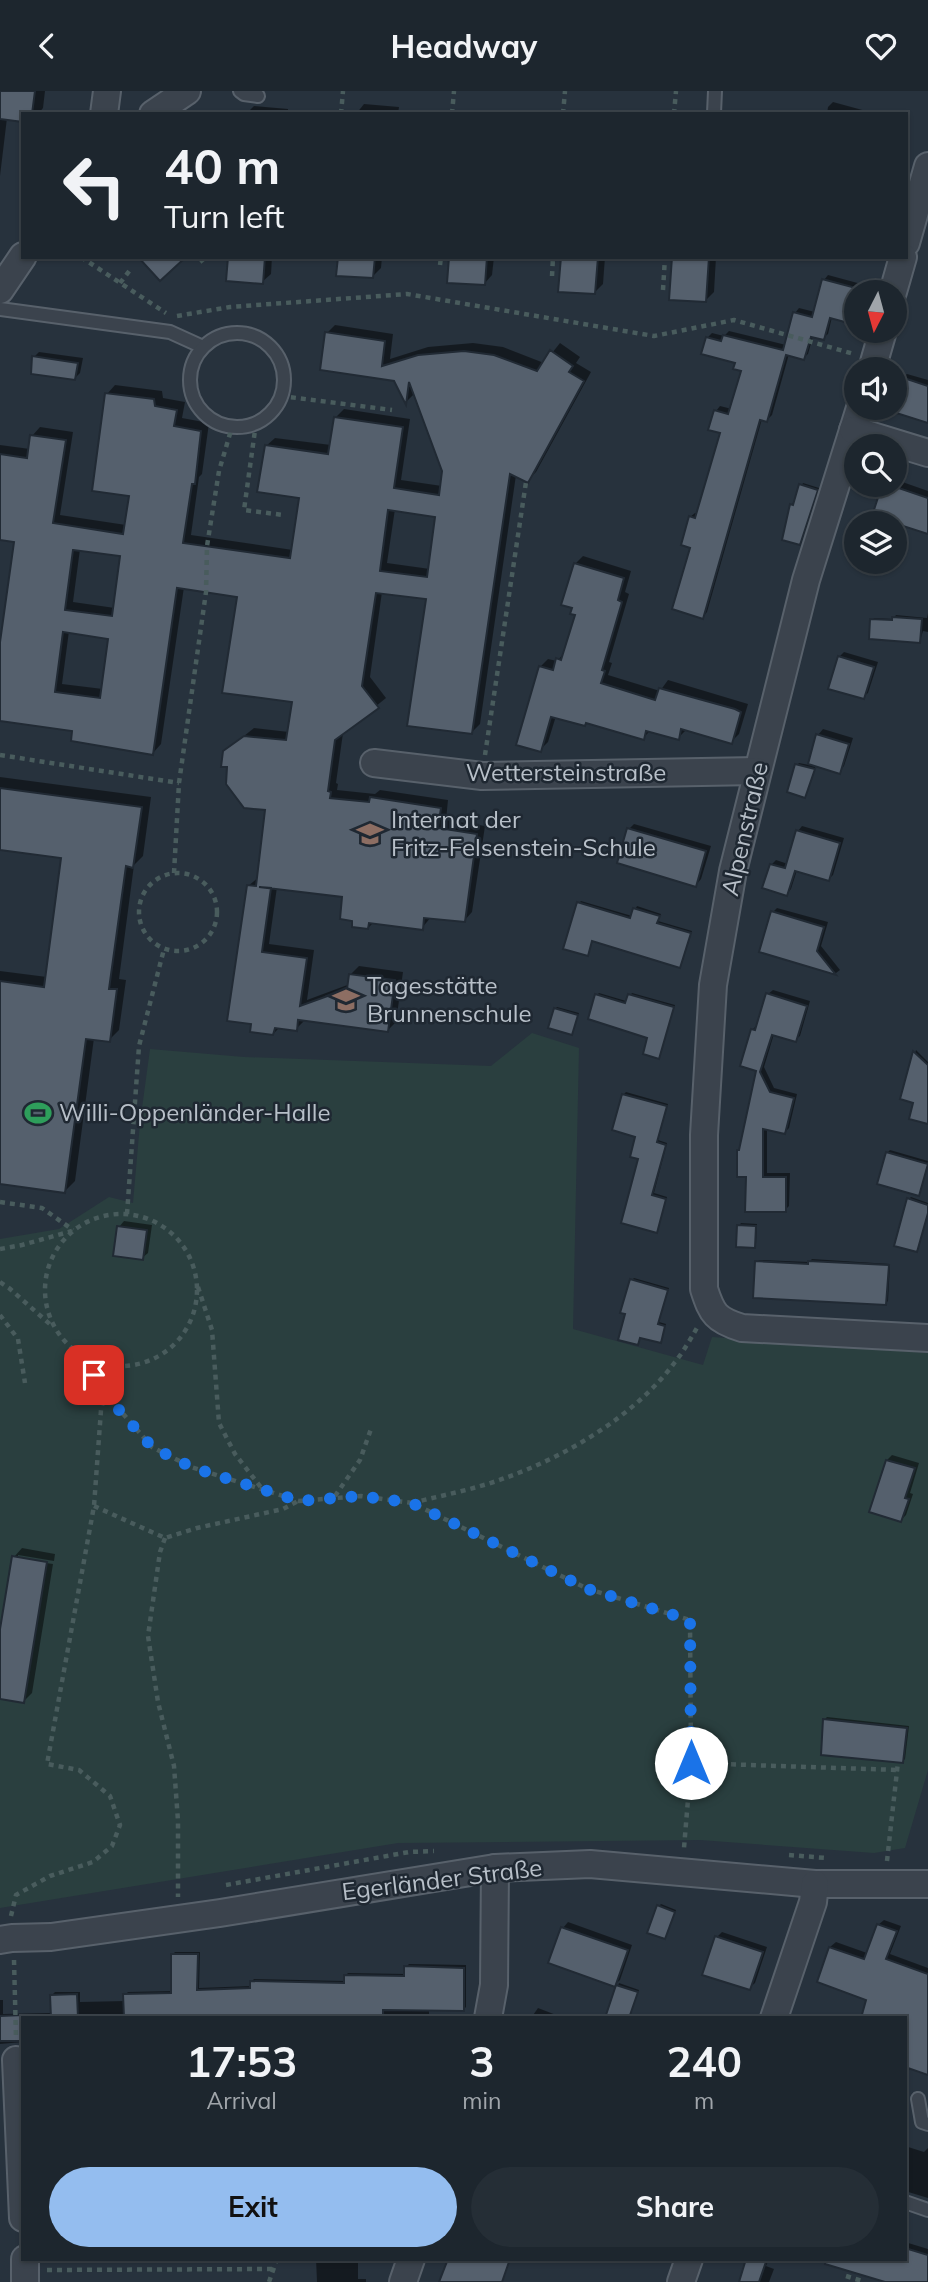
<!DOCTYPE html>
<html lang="en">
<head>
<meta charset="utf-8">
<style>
	:root { --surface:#1d262e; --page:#252e36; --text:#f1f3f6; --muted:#a0a5aa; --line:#3b434a; --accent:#94bdef }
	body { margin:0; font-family:Mulish,sans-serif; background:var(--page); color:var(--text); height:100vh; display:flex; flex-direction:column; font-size:26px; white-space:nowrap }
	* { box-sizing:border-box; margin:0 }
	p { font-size:23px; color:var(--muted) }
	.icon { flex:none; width:38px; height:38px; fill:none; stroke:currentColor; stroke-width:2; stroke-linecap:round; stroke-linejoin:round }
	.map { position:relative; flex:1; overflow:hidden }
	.side { position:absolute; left:21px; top:1925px; width:886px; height:245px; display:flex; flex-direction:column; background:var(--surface); border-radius:0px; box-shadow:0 2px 5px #0004,0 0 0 2px var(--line) }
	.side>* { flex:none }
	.guide { position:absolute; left:21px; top:21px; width:887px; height:147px; border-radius:0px; box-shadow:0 2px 5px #0004,0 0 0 2px var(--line); background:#1d262e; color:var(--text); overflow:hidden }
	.needle { width:46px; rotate:186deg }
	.fabs { position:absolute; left:844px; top:189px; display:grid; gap:14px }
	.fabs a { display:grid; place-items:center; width:63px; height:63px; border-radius:50%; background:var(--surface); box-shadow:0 2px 5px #0004,0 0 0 2px var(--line); font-size:35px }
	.pin { position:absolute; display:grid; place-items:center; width:60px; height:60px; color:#fff; margin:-30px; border-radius:14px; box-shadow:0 4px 10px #0006 }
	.me { position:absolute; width:77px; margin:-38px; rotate:0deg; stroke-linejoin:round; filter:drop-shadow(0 0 5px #0008) }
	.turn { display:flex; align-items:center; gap:24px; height:147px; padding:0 28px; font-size:32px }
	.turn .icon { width:91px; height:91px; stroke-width:2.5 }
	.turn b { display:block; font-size:49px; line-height:60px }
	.eta { display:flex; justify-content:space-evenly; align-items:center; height:119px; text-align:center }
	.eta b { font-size:42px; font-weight:700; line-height:49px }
	.cta { display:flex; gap:14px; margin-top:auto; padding:14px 28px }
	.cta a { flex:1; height:80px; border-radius:42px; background:var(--accent); color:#111; font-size:28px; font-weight:700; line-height:80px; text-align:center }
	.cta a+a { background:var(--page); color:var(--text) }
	header { display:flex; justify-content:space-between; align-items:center; height:91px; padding:0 28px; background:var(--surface); font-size:32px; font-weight:700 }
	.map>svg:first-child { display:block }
	.green { fill:#2a3f3f }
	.shadow { fill:#0007; fill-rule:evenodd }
	.building { fill:#55606d; stroke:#212a34; stroke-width:2; fill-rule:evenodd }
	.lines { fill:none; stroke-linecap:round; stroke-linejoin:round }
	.service-casing { stroke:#58616b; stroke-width:16 }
	.minor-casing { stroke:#58616b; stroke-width:30 }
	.path { stroke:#495c5d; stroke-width:4.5; stroke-dasharray:5 5; stroke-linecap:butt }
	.service { stroke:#3b434d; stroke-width:12 }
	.minor { stroke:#3b434d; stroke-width:26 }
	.route { stroke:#1a73e8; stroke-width:12; stroke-dasharray:0 21.6 }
	.labels { text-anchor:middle; stroke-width:5; stroke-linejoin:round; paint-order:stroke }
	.street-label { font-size:24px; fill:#b7bfc8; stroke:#1f2832 }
	.poi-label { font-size:24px; fill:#b7bfc8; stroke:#1f2832; text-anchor:start }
</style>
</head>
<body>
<header><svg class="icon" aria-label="back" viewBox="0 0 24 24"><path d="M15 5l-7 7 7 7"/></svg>Headway<svg class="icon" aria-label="heart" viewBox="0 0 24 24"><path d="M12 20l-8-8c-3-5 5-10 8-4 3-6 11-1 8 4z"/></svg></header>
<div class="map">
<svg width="928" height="2191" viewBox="0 0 928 2191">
	<rect width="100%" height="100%" fill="#27323d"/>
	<!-- green -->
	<polygon class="green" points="532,942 579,957 573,1238 703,1274 712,1246 928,1262 928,1679 905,1757 874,1762 700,1749 398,1752 0,1817 0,1148 59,1138 109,1106 133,1112 140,1032 150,958 244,966 491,975"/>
	<!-- shadow -->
	<g class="shadow">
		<polygon points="0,0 45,0 43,17 38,23 23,23 7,27 0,85"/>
		<polygon points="833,11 877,23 827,23 828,16"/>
		<polygon points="364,13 399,16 398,23 356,23"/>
		<polygon points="254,15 288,18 288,23 246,23"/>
		<polygon points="475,19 509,22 509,23 471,23"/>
		<polygon points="230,166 272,166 271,183 262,191"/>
		<polygon points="339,166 382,166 381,177 373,185"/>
		<polygon points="451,166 494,166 492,184 484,193"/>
		<polygon points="562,166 605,166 603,193 595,201"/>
		<polygon points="674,166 716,166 714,201 705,210"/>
		<polygon points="828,184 865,194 863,201 856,201 856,227 852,231 832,226 828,243 823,247 813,245 808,263 803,267 789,263 772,324 767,329 762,328 707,521 703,526 692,456 690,426 695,422 698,422 722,341 716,320 720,315 732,318 743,279 737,271 707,247 712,242 724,245 729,240 786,254 795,222 799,217 815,221 824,189"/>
		<path d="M 335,234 L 393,243 L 390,268 L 428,256 L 473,252 L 503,256 L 544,272 L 560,252 L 580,266 L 576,272 L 591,281 L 536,381 L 528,389 L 516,384 L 480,633 L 471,642 L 428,507 L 382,501 L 370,586 L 386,607 L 343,642 L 336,692 L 338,693 L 337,699 L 375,703 L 380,699 L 448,709 L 446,729 L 485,735 L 472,821 L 464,830 L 431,826 L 422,837 L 374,831 L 368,837 L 344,805 L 277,796 L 269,853 L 314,859 L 307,909 L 350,893 L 351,883 L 359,875 L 403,881 L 396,931 L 387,940 L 305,929 L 296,938 L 280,936 L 273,943 L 248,795 L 259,786 L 267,718 L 229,675 L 224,661 L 254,637 L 289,641 L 294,609 L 239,504 L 184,496 L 161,653 L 153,662 L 74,639 L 0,628 L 0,564 L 16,449 L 0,447 L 0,354 L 30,358 L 32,345 L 40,336 L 73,341 L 60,424 L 126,434 L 131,404 L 107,303 L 115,294 L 162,300 L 163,307 L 185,311 L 182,327 L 209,332 L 202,383 L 199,386 L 191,444 L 293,459 L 301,405 L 266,355 L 275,347 L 331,354 L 335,327 L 344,318 L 410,328 L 401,389 L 442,395 L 443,379 L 415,302 L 406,311 L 395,288 L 327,242 ZM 395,418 L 437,424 L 430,478 L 387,472 ZM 80,458 L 122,464 L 115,517 L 73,511 ZM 69,540 L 110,547 L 103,598 L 62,593 Z"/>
		<polygon points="39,261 83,267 80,282 75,287 34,266"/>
		<polygon points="907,283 928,289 928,330 892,319 902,287"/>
		<polygon points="894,388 928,400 928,442 874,424 884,394 894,394"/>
		<polygon points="803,392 819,397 800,452 784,448 792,414"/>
		<polygon points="583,465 631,480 625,501 629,503 609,571 612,572 608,584 660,600 668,589 748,613 739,643 731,651 687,638 678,647 651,639 643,647 587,631 556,625 548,651 540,659 540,576 548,568 557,570 566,560 577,523 575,473"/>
		<polygon points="928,522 928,541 923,540 920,550 872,529 874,527 893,528 896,524 927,527"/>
		<polygon points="844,561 878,571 868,602 863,606 839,566"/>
		<polygon points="823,638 853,647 844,675 839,681 816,674 805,705 797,674 799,672 809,674 818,644"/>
		<polygon points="0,686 151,706 143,765 134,774 119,888 126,889 119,939 109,949 94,947 75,1090 65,1100 0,1092 0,880 47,886 63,765 0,757"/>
		<polygon points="634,733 711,755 701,788 696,794 629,738"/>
		<polygon points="802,735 844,747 833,784 829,788 797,779 791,798 787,803 771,774 776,769 788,773 798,740"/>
		<polygon points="581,810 632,825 637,815 661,823 658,830 692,840 682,872 680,875 593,848 588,863 579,812"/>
		<polygon points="777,817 828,831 821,855 840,879 836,882 761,859 773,821"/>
		<polygon points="773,899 810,910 800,945 795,949 774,943 764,976 774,997 797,1003 789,1037 785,1041 767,1037 767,1082 790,1082 789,1115 785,1119 747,1119 758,979 752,939 757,934 768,903"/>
		<polygon points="599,902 626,910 632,902 675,914 658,966 650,946 597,904"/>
		<polygon points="557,916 579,922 571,942 555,918"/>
		<polygon points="916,959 928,971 928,1031 915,1010 902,1007"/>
		<polygon points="626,1001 668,1013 658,1049 667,1052 654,1102 667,1106 656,1140 637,1045 623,1004"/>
		<polygon points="890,1059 928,1070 919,1103 888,1061"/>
		<polygon points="911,1106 928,1112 928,1123 916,1159 909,1108"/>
		<polygon points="124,1130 152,1134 148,1162 142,1167 119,1136"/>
		<polygon points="741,1132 757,1133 756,1153 754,1155 739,1135"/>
		<polygon points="812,1168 890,1173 888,1210 886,1212 757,1171 759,1169 809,1171"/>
		<polygon points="634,1187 669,1197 659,1231 666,1233 660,1250 641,1245 638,1252 632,1189"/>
		<polygon points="892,1364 919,1372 910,1402 913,1403 906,1424 901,1429 887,1369"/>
		<polygon points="22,1457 55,1463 54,1470 18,1464 18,1468 53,1473 32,1602 24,1610 0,1606 0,1549 14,1466"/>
		<polygon points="827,1626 909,1635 905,1668 903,1670 825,1628"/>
		<polygon points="661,1813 676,1819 666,1844 659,1815"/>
		<polygon points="884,1829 901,1835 890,1863 928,1877 928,1982 910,1976 905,1994 905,1927 868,1908 830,1856 836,1851 867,1862 878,1834"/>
		<polygon points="568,1831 632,1854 620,1889 614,1894 551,1871 563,1837"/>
		<polygon points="722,1841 767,1856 755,1892 749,1897 717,1846"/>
		<polygon points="175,1861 200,1861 199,1897 251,1895 251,1891 254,1888 346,1890 346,1884 348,1882 406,1883 406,1876 409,1873 466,1874 466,1916 463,1919 429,1918 429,1927 23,1927 23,1951 0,1953 0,1909 3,1909 3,1923 52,1922 52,1904 55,1901 80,1901 80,1911 125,1910 125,1904 128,1901 173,1900 172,1864"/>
		<polygon points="619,1892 639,1899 628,1926 609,1921"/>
		<polygon points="538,1917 564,1927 531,1927"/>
		<polygon points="905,2055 924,2061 928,2057 928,2107 905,2100"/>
		<polygon points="905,2151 928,2158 928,2191 890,2191 905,2168"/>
		<polygon points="316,2168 358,2168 358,2188 366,2188 366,2191 317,2191"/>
		<polygon points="739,2168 769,2168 766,2175 774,2178 769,2191 740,2191 747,2171"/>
	</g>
	<!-- building -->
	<g class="building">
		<polygon points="0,0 35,0 32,23 23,23 23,31 0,28"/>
		<polygon points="138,166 186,166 160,190"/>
		<polygon points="228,166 265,166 263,193 226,190"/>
		<polygon points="338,166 375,166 373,187 336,185"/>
		<polygon points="449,166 487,166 485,194 447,192"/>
		<polygon points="561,166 598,166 595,203 558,201"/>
		<polygon points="672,166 709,166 706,211 669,209"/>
		<polygon points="822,188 856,197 856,220 852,233 830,227 824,249 811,246 804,269 786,264 767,331 760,329 703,528 672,518 690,457 681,454 689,425 695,427 720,342 708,339 714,319 728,323 741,280 733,278 735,272 701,263 706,246 721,250 723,244 783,259 793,221 812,226"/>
		<path d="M 325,241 L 385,250 L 382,275 L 418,264 L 464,260 L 494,264 L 537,280 L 550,259 L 573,275 L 569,281 L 584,290 L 528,392 L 510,383 L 472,643 L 407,635 L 426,508 L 376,502 L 362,595 L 379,617 L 335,649 L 328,700 L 331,701 L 330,707 L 369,711 L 370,706 L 441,717 L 438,737 L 477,743 L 465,831 L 424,827 L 423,839 L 369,832 L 368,838 L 352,836 L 352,830 L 340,828 L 342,806 L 259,796 L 271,797 L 262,861 L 307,867 L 300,915 L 347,898 L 349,883 L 395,889 L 388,941 L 298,929 L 297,940 L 275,937 L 273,944 L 250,941 L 251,933 L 227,930 L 247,794 L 256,795 L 265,719 L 244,717 L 226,693 L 227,676 L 221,676 L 223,660 L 244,645 L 286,649 L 292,611 L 222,602 L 237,506 L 177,497 L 153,664 L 71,650 L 72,640 L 0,630 L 0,551 L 14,451 L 0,449 L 0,363 L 27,367 L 30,344 L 66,349 L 53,432 L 123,443 L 129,405 L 92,400 L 105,302 L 154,308 L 155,315 L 177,319 L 174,335 L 201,340 L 195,393 L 192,393 L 183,452 L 290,467 L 299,407 L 257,401 L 265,354 L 328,363 L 334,326 L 403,336 L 394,397 L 439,404 L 442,380 L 409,291 L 406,314 L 394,290 L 320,279 ZM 388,419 L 435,426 L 427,486 L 380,480 ZM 73,459 L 120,465 L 112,525 L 65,519 ZM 63,541 L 108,548 L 100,607 L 55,601 Z"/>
		<polygon points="32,265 78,272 75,289 31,283"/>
		<polygon points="901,286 928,295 928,332 890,320 891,317 894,317 894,307"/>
		<polygon points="799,393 818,399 800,454 782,449 790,413 793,414"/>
		<polygon points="882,394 890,394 928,407 928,443 872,425"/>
		<polygon points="574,472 624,487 618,509 622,511 602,579 605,580 601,592 655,609 659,597 735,618 741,621 732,653 681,638 679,649 646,640 644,649 586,632 585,635 551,626 541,661 516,654 539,575 553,579 556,567 561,569 575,524 570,523 572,517 561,514"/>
		<polygon points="892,526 922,528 920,552 869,548 870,528 892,529"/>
		<polygon points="838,565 874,576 864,608 828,598"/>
		<polygon points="816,643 849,653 840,683 808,673"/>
		<polygon points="795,673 815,678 805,707 787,701"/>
		<polygon points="0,697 142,716 133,777 126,775 109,898 117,898 110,951 86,948 65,1102 0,1093 0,890 44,896 61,767 0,759"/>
		<polygon points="627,737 706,760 696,796 617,772"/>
		<polygon points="796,739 840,752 829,790 795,780 787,805 762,797 770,773 785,777"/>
		<polygon points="577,811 630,827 633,817 660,825 657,832 691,842 680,877 592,850 588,865 563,858"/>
		<polygon points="771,820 824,836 817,860 836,884 759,861"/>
		<polygon points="766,902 807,915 796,951 772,944 760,981 770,1001 794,1007 785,1043 763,1038 763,1086 786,1086 786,1121 745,1121 746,1086 737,1086 737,1059 739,1059 756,980 740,975 751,938 755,939"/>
		<polygon points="595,903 625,912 628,903 674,916 659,968 643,963 647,947 588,928"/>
		<polygon points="554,917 578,924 572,944 548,937"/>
		<polygon points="913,960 928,974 928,1033 909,1028 913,1012 900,1008"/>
		<polygon points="622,1003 667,1015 657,1051 666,1054 652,1104 666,1108 657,1142 621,1132 638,1068 630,1066 635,1046 612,1039"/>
		<polygon points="886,1061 928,1073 919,1105 877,1093"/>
		<polygon points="907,1107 928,1114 928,1122 917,1161 894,1155"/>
		<polygon points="737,1134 756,1135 755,1157 736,1156"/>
		<polygon points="117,1135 147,1139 143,1169 113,1165"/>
		<polygon points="755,1170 808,1173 808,1170 889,1174 886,1214 753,1207"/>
		<polygon points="630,1188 668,1199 658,1233 665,1235 661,1252 640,1247 638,1254 618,1249 625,1223 620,1222"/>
		<polygon points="886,1369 915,1377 905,1407 909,1408 901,1431 869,1421"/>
		<polygon points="12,1465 47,1471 24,1612 0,1608 0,1538"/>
		<polygon points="823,1628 907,1637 903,1672 821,1664"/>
		<polygon points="657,1814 675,1821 665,1848 647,1842"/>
		<polygon points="877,1833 897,1840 886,1868 928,1883 928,1984 905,1976 905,1927 861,1927 866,1909 817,1891 829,1856 864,1868"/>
		<polygon points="561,1836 628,1859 615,1896 548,1872"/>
		<polygon points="715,1845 763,1861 750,1899 702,1884"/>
		<polygon points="171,1863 198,1863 197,1899 250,1897 250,1890 344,1892 344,1884 404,1885 404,1875 464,1877 464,1920 383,1919 383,1927 124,1927 123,1903 171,1902"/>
		<polygon points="616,1894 638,1901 629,1927 605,1927"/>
		<polygon points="77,1903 78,1927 51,1927 50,1904"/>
		<polygon points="23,1924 23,1950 0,1950 0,1925"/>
		<polygon points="905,2157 928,2164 928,2191 885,2191 825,2173 826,2168 905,2168"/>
		<polygon points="448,2168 510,2168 502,2191 439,2191"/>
		<polygon points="746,2168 767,2168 759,2191 739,2191"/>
	</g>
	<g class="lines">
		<!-- service casing -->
		<g class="service-casing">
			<g id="service">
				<polyline points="240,0 244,3 258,5"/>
				<polyline points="714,22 715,0"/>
				<polyline points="0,218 170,241 203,256"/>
				<circle cx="237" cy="289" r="47"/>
				<polyline points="918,2008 922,2031 928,2033"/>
				<polyline points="905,2111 928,2119"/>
			</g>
		</g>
		<!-- minor casing -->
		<g class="minor-casing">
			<g id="minor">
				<polyline points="104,23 107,0"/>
				<polyline points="153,23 187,0"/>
				<polyline points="906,152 928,75"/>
				<polyline points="0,199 23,165"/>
				<polyline points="893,201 903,166"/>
				<polyline points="872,278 883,240"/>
				<path d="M 860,317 L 806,489 L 733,780 L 720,854 L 713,894 L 704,1044 L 704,1198 C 712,1223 716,1229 742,1237 L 928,1247"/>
				<polyline points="853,339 928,362"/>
				<polyline points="374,672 482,685 757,680"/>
				<polyline points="0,1849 12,1847 51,1846 220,1822 495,1777 590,1773 815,1793 928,1793"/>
				<polyline points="488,1927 494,1894 495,1777"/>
				<polyline points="774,1927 813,1811 815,1793"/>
				<polyline points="16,1969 23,2127"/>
				<polyline points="25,2168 25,2191"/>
				<polyline points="403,2191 411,2168"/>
				<polyline points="681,2191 689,2168"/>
			</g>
		</g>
		<!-- path -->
		<g class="path">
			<polyline points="341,23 343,0"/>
			<polyline points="452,23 454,0"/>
			<polyline points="563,23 565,0"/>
			<polyline points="674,23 676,0"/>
			<polyline points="81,166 166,222"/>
			<polyline points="200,171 206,166"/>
			<polyline points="440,174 441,166"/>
			<polyline points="552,185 553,166"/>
			<polyline points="120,192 130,179"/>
			<polyline points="663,199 665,166"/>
			<polyline points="177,225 230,216 407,203 654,245 734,229 854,263"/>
			<polyline points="281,305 392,319"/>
			<polyline points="256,332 244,419 283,424"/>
			<polyline points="0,664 179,692"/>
			<polyline points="485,664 526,391"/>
			<polyline points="174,782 179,692 206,501 207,455 219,380 232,336"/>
			<circle cx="178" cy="821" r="39"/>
			<polyline points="0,1111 42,1117 73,1139"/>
			<polyline points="127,1123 139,955 164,858"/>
			<circle cx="121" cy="1199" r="76"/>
			<polyline points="0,1158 22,1154 72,1140"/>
			<polyline points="0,1191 9,1197 53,1236"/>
			<polyline points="198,1196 212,1239 219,1332 235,1363 263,1399"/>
			<polyline points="0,1224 18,1248 25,1292"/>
			<polyline points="84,1265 105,1302 152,1356 191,1376 299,1410 361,1405 412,1412 588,1498 690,1529 691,1672 684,1757"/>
			<polyline points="335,1405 360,1369 371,1338"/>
			<path d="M 412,1412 C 443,1404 476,1398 505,1387 C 567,1365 636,1324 675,1271 C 684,1260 691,1247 698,1235"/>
			<polyline points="94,1415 165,1447 197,1437 283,1418 298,1410"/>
			<polyline points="165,1447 160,1461 148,1545 158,1611 174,1675 178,1730 178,1806"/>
			<polyline points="691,1672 897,1679"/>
			<polyline points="789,1764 826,1767"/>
			<polyline points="887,1770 898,1671"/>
			<polyline points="226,1794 409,1761 434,1760"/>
			<polyline points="11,1825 16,1804 50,1785 93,1771 112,1755 120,1734 110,1705 79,1679 47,1673 94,1415 101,1319 105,1302 116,1275"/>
			<polyline points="14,1869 16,1947"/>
			<polyline points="47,2179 273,2178"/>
			<polyline points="846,2185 865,2191"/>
			<polyline points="269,2191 277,2168"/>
		</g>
		<!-- service -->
		<use href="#service" class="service"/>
		<!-- minor -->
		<use href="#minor" class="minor"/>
	</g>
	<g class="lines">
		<!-- route -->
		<polyline class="route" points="94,1284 105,1302 118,1318 152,1356 191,1376 299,1410 361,1405 412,1412 588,1498 690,1529 691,1672"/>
	</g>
	<!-- icons -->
	<defs>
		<g id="school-bare" transform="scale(2.1)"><path d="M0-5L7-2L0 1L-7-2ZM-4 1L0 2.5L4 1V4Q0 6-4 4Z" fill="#8d6e63" stroke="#1f2832" stroke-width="2.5" paint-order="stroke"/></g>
		<g id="stadium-bare" transform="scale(2.1)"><path d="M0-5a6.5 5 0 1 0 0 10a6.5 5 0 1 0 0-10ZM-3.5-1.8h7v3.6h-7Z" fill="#2e9e5b" stroke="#1f2832" stroke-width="2.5" paint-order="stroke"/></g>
	</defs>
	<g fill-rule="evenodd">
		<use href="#school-bare" x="370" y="743"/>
		<use href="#school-bare" x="346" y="909"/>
		<use href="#stadium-bare" x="38" y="1022"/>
	</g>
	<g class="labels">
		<!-- street labels -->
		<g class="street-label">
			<text x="566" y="690">Wettersteinstraße</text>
			<text transform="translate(745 738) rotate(-77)" y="8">Alpenstraße</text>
			<text transform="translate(442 1789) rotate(-7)" y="8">Egerländer Straße</text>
		</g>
		<!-- poi labels -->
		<g class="poi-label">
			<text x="391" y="737">Internat der<tspan x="391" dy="28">Fritz-Felsenstein-Schule</tspan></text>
			<text x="367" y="903">Tagesstätte<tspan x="367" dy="28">Brunnenschule</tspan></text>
			<text x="59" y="1030">Willi-Oppenländer-Halle</text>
		</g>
	</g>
</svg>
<div class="fabs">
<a><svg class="needle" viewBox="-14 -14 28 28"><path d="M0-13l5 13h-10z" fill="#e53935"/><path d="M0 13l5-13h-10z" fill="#a0a5aa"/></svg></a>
<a><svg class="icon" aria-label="sound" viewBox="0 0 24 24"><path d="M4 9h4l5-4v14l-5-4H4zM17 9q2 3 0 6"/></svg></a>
<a><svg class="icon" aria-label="search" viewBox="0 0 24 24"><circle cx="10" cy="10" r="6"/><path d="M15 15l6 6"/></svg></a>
<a><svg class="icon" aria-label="layers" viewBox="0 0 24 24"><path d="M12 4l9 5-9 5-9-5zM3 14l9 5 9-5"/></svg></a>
</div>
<div class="pin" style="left:94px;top:1284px;background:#d93025"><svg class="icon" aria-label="arrive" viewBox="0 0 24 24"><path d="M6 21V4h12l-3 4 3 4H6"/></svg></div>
<svg class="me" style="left:691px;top:1672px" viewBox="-20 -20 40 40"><circle r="19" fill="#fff"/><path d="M0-13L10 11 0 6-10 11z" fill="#1a73e8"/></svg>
<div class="guide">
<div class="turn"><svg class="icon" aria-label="left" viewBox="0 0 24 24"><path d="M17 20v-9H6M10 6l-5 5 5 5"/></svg><div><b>40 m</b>Turn left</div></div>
</div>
<section class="side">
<div class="eta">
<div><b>17:53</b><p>Arrival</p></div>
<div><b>3</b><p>min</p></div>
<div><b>240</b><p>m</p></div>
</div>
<div class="cta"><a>Exit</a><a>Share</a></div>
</section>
</div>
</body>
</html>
